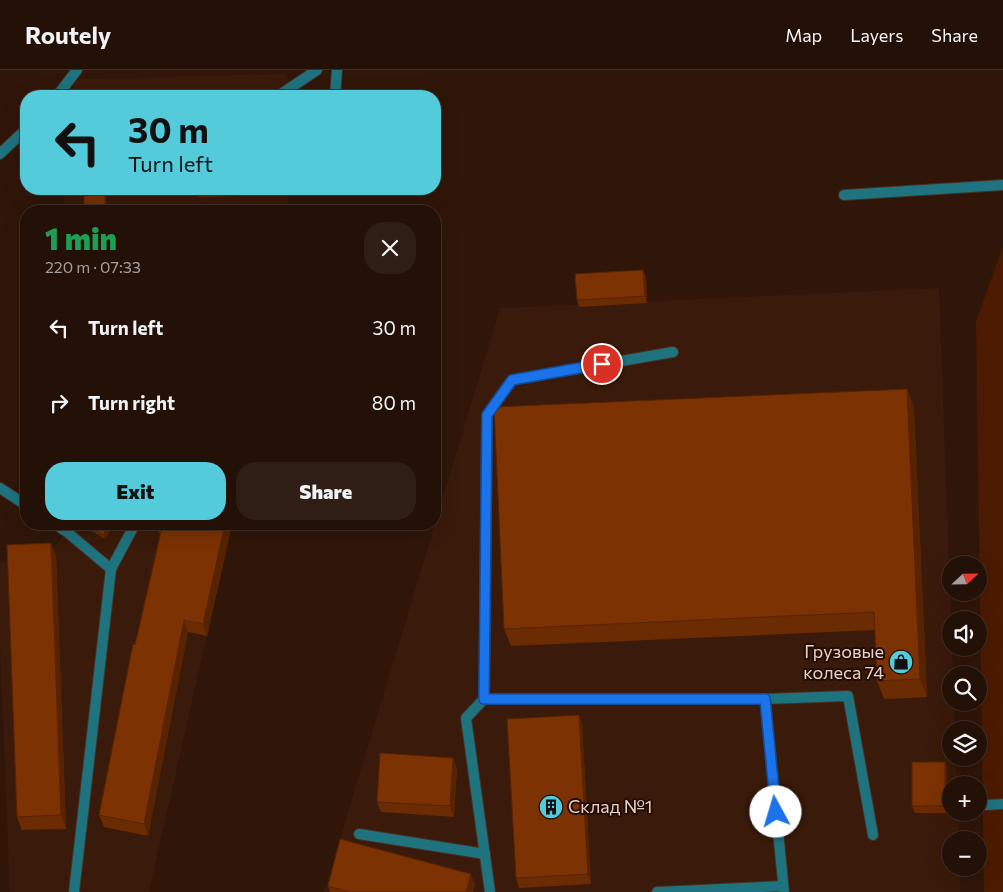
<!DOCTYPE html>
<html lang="en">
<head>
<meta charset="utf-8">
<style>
	:root { --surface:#231007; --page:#2f1e15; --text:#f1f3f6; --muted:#a39d9b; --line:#403028; --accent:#53cbdb }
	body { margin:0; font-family:Commissioner,sans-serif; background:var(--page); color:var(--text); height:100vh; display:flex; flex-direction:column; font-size:19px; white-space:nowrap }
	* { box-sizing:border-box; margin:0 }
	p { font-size:16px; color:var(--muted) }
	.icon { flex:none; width:28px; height:28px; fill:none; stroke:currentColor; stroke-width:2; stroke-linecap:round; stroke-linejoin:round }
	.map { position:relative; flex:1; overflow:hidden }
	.details { position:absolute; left:20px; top:135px; width:421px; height:325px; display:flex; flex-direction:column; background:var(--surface); border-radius:20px; box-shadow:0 5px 20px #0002,0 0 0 1px var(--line) }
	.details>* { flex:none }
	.banner { position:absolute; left:20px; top:20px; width:421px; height:105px; border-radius:20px; box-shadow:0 5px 20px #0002,0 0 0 1px var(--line); background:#53cbdb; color:#111; overflow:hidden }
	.needle { width:32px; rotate:68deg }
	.buttons { position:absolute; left:942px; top:486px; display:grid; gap:10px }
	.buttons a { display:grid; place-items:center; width:45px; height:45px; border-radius:50%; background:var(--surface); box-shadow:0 5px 20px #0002,0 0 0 1px var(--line); font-size:25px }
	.pin { position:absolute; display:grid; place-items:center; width:42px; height:42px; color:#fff; margin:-21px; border:2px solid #fff; border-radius:50%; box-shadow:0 1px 5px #0007 }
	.me { position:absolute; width:55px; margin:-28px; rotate:354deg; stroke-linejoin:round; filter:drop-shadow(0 0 4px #0008) }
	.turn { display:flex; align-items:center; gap:18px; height:105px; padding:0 25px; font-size:22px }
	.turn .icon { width:65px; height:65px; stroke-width:2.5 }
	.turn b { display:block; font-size:35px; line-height:42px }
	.round { display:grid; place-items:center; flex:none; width:52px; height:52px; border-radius:20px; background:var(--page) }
	.head { display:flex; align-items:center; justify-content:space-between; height:85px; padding:0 25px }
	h1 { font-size:30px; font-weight:800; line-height:38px; color:#1e9e55 }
	.cta { display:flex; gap:10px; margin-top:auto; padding:10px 25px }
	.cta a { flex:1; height:58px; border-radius:20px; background:var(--accent); color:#111; font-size:20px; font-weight:800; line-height:58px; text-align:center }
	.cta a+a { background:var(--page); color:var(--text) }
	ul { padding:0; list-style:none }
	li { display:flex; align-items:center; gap:15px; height:75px; padding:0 25px }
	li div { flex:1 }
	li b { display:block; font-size:19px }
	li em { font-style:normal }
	header { display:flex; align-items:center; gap:30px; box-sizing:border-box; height:70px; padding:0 25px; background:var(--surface); border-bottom:1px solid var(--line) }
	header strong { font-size:24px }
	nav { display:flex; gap:28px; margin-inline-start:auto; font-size:18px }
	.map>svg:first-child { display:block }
	.built { fill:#3a1a0a }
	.green { fill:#4c1a00 }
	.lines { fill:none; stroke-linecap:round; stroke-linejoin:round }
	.lane-casing { stroke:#483024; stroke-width:12 }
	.street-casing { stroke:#483024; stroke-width:12 }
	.lane { stroke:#1e737e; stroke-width:10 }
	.street { stroke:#1e737e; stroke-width:10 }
	.wall { fill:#6b2b03 }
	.shaded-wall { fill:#572302 }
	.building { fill:#7c3203; stroke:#572302 }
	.route-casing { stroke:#114b97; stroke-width:12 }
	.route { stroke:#1a73e8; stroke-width:9 }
	.labels { text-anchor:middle; stroke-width:4; stroke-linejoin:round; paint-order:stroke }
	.poi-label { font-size:18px; fill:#e3d0c8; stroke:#250c02; text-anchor:end }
</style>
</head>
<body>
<header>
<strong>Routely</strong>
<nav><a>Map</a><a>Layers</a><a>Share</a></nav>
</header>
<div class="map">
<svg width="1003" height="822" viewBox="0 0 1003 822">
	<rect width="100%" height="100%" fill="#2f1609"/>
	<!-- built -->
	<g class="built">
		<polygon points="286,4 296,26 73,26 74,9"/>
		<polygon points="65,119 288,119 288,141 64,141"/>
		<polygon points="939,218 953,605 951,605 951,632 954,633 955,660 951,660 951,688 956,688 957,715 951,715 951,742 958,743 959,770 951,770 951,798 960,798 960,822 324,822 500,238"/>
		<polygon points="72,454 232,454 149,822 10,822 0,571 0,492 45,490"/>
	</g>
	<!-- green -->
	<polygon class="green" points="1003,177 1003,822 984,822 976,251"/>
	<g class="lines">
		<!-- lane casing -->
		<g class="lane-casing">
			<g id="lane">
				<polyline points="278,26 317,0"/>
				<polyline points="335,26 337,0"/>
				<polyline points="844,125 1003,115"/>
				<polyline points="0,418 26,435"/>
				<polyline points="55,454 67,462 111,499"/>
				<polyline points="484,629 765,629 848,626 873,765"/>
				<polyline points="765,629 784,822"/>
				<polyline points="987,735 1003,734"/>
				<polyline points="359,764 485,784"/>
				<polyline points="74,822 111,499 135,454"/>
				<polyline points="490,822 466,648 484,629 487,345 512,310 673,282"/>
				<polyline points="657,822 783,816"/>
			</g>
		</g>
		<!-- street casing -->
		<g class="street-casing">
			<g id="street">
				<polyline points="57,26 77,0"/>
				<polyline points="0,84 26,59"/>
			</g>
		</g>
		<!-- lane -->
		<use href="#lane" class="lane"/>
		<!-- street -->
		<use href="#street" class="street"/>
	</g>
	<!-- wall -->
	<g class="wall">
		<polygon points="195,119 241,119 241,126 198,127"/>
		<polygon points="646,207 647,233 579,237 577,230"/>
		<polygon points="907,319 914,337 927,627 884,629 877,611 875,560 511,576 504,559"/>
		<polygon points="84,454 114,454 105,469 85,457"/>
		<polygon points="156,454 232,454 207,566 188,562 148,766 104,757 99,745 135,575 160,464"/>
		<polygon points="56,486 66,759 22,760 17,747"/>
		<polygon points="579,645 582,655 591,814 519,818 516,808"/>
		<polygon points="945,692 947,699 947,743 915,743 912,736"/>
		<polygon points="457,698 454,747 381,742 377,732"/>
		<polygon points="475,814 473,822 330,822 328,816"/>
	</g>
	<!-- shaded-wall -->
	<g class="shaded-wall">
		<rect x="105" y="119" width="1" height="22"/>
		<polygon points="239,119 241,119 241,126"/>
		<polygon points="643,200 646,207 647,233 645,226"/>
		<polygon points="907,319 914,337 927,627 920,609"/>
		<polygon points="110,454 114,454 105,469 103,465"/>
		<polygon points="225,454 232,454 207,566 203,554"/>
		<polygon points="51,473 56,486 66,759 61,745"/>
		<polygon points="184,550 188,562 148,766 144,754"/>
		<polygon points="579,645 582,655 591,814 588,804"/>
		<polygon points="453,688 457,698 454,747 450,736"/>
		<polygon points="945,692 947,699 947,743 945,736"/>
		<polygon points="471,804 475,814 473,822 466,822"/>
	</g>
	<!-- building -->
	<g class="building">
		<rect x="84" y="119" width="21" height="22"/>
		<polygon points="643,200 645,226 577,230 575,204"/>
		<polygon points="907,319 920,609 877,611 874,542 504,559 494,337"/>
		<polygon points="84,454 110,454 103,465"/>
		<polygon points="162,454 225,454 203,554 184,550 144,754 99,745 133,574 135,575 163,454"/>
		<polygon points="51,473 61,745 17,747 7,475"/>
		<polygon points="579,645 588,804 516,808 507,649"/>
		<polygon points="380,683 453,688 450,736 377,732"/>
		<rect x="912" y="692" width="33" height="44"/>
		<polygon points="340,769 471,804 466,822 349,822 328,816"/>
	</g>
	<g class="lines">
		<!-- route casing -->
		<g class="route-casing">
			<polyline id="route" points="602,294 512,310 487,345 484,629 765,629 776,742"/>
		</g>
		<!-- route -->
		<use href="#route" class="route"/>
	</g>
	<!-- icons -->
	<defs>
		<g id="shop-disc" transform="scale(1.25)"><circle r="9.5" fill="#53cbdb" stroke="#250c02"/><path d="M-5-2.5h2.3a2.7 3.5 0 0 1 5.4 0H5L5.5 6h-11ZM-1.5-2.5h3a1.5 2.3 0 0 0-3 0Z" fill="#111"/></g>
		<g id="building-disc" transform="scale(1.25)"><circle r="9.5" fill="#53cbdb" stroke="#250c02"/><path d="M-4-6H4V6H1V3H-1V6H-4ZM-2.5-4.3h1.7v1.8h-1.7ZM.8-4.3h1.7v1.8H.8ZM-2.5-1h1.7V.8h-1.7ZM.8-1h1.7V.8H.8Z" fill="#111"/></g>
	</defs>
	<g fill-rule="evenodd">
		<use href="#shop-disc" x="901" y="592"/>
		<use href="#building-disc" x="551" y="737"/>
	</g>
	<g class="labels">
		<!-- poi labels -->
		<g class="poi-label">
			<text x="884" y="588">Грузовые<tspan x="884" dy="21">колеса 74</tspan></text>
			<text x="568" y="743" text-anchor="start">Склад №1</text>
		</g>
	</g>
</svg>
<div class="buttons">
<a><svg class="needle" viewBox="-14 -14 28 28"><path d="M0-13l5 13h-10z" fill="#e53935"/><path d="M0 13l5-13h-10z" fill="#a39d9b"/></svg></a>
<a><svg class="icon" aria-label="sound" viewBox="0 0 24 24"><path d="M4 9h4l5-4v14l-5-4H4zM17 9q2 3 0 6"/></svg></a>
<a><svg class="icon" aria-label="search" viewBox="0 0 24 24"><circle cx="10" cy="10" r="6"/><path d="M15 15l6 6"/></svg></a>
<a><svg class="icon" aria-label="layers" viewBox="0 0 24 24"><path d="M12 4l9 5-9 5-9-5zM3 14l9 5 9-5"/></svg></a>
<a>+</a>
<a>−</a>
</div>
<div class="pin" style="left:602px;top:294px;background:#d93025"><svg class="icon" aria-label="arrive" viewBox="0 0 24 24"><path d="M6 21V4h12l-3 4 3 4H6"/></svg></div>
<svg class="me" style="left:776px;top:742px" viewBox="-20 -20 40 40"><circle r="19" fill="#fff"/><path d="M0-13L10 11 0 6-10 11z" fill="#1a73e8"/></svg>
<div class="banner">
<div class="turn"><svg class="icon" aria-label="left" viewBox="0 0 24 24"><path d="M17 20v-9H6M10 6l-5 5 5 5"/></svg><div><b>30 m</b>Turn left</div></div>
</div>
<section class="details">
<div class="head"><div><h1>1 min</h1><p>220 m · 07:33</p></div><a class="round"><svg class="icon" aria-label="close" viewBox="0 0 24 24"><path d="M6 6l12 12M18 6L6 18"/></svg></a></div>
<ul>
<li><svg class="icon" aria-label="left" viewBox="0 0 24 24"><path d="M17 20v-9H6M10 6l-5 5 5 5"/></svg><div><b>Turn left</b></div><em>30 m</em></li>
<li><svg class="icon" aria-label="right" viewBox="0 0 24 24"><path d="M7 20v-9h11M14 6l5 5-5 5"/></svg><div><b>Turn right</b></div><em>80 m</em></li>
</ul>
<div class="cta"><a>Exit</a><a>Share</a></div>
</section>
</div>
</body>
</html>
